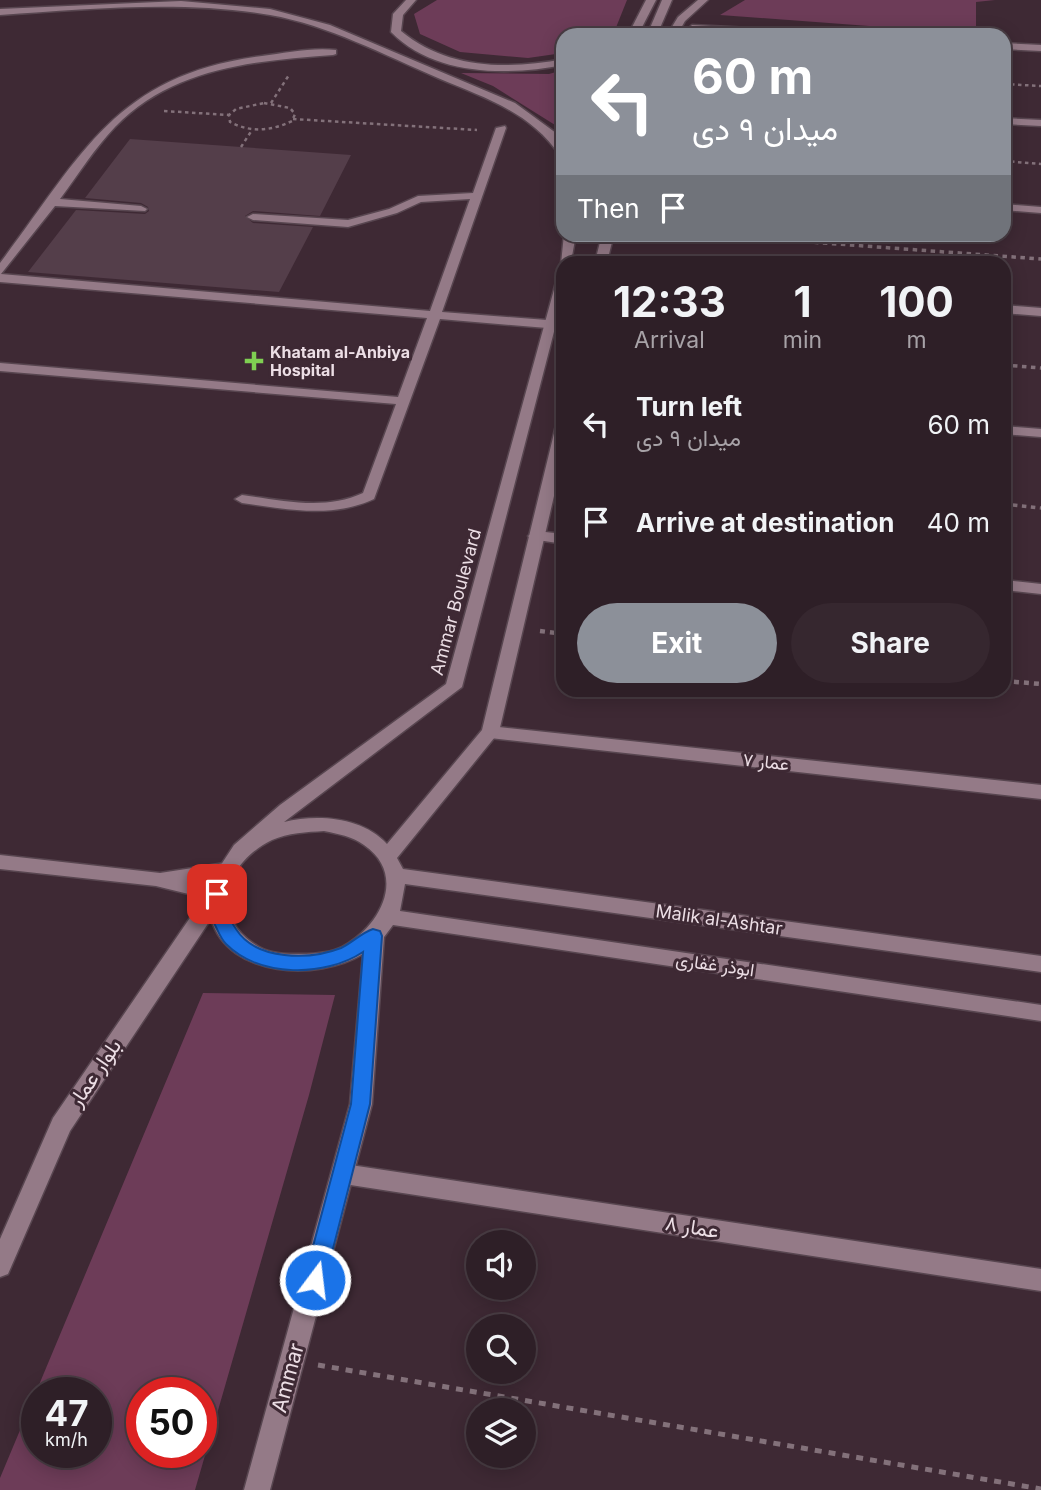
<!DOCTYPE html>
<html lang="en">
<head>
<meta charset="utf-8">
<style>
	:root { --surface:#2e1f27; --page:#36272f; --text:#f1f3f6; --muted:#a7a2a7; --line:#493d44; --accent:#8c9099 }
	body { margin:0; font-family:Inter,Vazirmatn,sans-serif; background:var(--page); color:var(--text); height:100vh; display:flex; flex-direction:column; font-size:26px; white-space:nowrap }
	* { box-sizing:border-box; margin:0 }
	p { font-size:23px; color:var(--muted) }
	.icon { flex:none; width:38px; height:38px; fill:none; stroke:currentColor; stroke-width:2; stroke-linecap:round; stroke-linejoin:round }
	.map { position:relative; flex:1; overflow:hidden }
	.side { position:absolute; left:556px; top:256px; width:455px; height:441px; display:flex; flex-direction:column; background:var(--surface); border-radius:21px; box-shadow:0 4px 18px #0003,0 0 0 2px var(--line) }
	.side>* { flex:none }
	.top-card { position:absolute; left:556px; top:28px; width:455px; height:214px; border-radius:21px; box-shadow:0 4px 18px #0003,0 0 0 2px var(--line); background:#8c9099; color:#fff; overflow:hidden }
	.buttons { position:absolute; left:466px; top:1230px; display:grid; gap:14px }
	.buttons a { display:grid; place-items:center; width:70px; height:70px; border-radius:50%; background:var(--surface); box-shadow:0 4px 18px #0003,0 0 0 2px var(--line); font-size:35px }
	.speed { position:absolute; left:21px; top:1377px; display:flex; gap:14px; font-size:35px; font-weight:700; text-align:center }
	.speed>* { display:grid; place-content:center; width:91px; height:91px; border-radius:50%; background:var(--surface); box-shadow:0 4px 18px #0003,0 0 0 2px var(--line); line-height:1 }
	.speed small { font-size:18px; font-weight:400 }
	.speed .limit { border:10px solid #d22; background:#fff; color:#111 }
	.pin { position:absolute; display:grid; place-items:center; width:60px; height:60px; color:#fff; margin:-30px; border-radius:14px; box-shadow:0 4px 10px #0006 }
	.me { position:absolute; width:77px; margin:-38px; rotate:15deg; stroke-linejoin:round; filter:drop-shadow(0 0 5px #0008) }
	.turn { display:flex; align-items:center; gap:24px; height:147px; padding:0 21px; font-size:32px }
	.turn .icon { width:91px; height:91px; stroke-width:2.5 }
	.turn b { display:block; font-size:49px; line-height:60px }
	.then { display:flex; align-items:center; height:66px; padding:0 21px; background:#0003; gap:14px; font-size:26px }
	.eta { display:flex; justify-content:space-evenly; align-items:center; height:119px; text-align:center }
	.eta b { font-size:42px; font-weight:700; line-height:49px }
	.primary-button { display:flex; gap:14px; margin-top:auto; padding:14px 21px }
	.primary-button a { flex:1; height:80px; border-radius:42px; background:var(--accent); color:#fff; font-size:28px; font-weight:700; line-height:80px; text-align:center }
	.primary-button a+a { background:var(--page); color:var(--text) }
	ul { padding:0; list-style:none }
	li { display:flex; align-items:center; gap:21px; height:98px; padding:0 21px }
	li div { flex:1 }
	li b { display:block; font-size:26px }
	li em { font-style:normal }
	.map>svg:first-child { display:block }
	.green { fill:#6d3c58; fill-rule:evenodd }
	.building { fill:#543e4a }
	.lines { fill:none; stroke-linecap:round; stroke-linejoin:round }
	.lane-casing { stroke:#584650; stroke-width:3 }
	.street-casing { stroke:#584650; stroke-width:3 }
	.secondary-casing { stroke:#584650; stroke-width:3 }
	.path-far3 { stroke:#83717a; stroke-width:2.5; stroke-dasharray:3.5 3.5; stroke-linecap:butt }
	.path-far2 { stroke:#83717a; stroke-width:3.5; stroke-dasharray:4.5 4.5; stroke-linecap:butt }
	.path-far1 { stroke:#83717a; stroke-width:4.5; stroke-dasharray:5 5; stroke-linecap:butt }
	.path { stroke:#83717a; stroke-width:5; stroke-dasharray:7 7; stroke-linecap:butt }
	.lane { fill:#947a87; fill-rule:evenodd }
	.street { fill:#947a87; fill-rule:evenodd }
	.secondary { fill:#947a87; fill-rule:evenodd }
	.route { fill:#1a73e8; stroke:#114b97; stroke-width:2 }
	.poi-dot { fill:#7fd052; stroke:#3e2934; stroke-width:2.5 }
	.labels { text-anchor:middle; stroke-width:6; stroke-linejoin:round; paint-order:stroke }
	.far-poi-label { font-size:16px; font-weight:bold; fill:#ecdee5; stroke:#3e2934; text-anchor:start }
	.street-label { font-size:18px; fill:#ecdee5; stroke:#3e2934 }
	.near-street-label { font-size:21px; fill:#ecdee5; stroke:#3e2934 }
</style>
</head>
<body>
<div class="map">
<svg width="1041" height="1490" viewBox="0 0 1041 1490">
	<rect width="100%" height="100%" fill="#3e2934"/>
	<!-- green -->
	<g class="green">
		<polygon points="437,0 627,0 613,35 564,35 563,53 528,58 460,52 420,34 414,14"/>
		<polygon points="745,0 995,0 976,2 976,34 720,15"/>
		<polygon points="563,70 563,130 493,86 461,73 549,74"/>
		<path d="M 203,993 L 335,995 L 309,1095 L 195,1490 L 0,1490 L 0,1478 ZM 37,1393 L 96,1393 L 96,1452 L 37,1452 ZM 142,1393 L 201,1393 L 201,1452 L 142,1452 Z"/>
	</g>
	<!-- building -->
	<polygon class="building" points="130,139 241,147 351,155 320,216 253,211 245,216 253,223 313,227 279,292 28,272 76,210 145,214 149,211 148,207 141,203 85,198"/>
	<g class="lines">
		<!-- lane casing -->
		<g class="lane-casing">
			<path id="lane" d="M 336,50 L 336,54 L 333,55 C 255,61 173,67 115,127 C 94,149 78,175 60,199 L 141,206 L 147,209 L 145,211 L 55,206 L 1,274 L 430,311 L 470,199 L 421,202 L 397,213 L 348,227 L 253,220 L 247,217 L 253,214 L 348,220 L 389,209 L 418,196 L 473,193 L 496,128 L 505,126 L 506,128 L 442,312 L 547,320 L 553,324 L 547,328 L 440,319 L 374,499 C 331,519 287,509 242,503 L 235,499 L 242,495 C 282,500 324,511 363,493 L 396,404 L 0,371 L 0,363 L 398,397 L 427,318 L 0,282 L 0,263 C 82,155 115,75 262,56 C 285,53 313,47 336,50 Z"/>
		</g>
		<!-- street casing -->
		<g class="street-casing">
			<g id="street">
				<polygon points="692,25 825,32 830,35 695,30 690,27"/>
				<polygon points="1004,43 1041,45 1041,51 1004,49"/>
				<polygon points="1004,118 1041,120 1041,126 1004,124"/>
				<polygon points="1004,204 1041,207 1041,213 1004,210"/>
				<polygon points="1004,305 1041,308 1041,316 1004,313"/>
				<polygon points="1004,426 1041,429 1041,437 1004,434"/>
				<polygon points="536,531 564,534 564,544 531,539 528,536"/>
				<polygon points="1004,580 1041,584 1041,594 1004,590"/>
				<polygon points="490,726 1041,785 1041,799 490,738 481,732"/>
				<polygon points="0,855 160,873 225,863 232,865 234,870 232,875 195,881 224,889 227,894 224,899 217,901 156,886 0,869"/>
				<polygon points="344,1164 1041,1269 1041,1291 344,1184 336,1181 333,1174 336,1167"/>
			</g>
		</g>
		<!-- secondary casing -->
		<g class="secondary-casing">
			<g id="secondary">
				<path d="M 406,0 L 416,0 L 403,15 L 401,31 C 447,69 506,70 564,59 L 564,65 C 507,76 434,76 391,32 L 393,14 Z"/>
				<polygon points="646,0 656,0 638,35 628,35"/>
				<polygon points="662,0 672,0 657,35 647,35"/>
				<polygon points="698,0 708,0 685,21 677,35 667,35 678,17"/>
				<path d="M 181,1 L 270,9 L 330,25 L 515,103 L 556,133 L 564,145 L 564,157 L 560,156 C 531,112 485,98 438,78 C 384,55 328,25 270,15 C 182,0 88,9 0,15 L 0,9 Z"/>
				<path d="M 564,234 L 576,234 L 571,262 L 564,262 L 564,293 L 462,687 L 284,822 C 318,814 362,817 387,844 L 482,730 L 557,421 L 564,417 L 564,453 L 499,732 L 397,858 L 403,869 L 1041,956 L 1041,972 L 405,884 L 400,911 L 1041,1005 L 1041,1021 L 393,925 L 384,937 L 372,1104 L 270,1490 L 244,1490 L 350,1104 L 363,954 C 318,981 229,978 211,919 L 70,1131 L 8,1274 L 0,1277 L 0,1239 L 53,1118 L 209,890 L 215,874 L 234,845 L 280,805 L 446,684 L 561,264 ZM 324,831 C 338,834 352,836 364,845 C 408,875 380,927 342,947 C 330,953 314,954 301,954 C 287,954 271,954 259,947 C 207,917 225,863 272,840 C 288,833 307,832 324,831 Z"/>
				<polygon points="602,234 614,234 607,262 595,262"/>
			</g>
		</g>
		<!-- path-far3 -->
		<g class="path-far3">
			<polyline points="1004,84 1041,86"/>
			<path d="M 264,103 L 290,108 L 295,114 L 292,121 C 271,131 251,133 230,122 L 229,115 L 236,109 Z"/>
			<polyline points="271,103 289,75"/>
			<polyline points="164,111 229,115"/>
			<polyline points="293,119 477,130"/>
			<polyline points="241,147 252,130"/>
			<polyline points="1004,161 1041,164"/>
			<polyline points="703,234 820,243"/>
		</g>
		<!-- path-far2 -->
		<g class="path-far2">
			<polyline points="796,241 1041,259"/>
			<polyline points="1004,365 1041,368"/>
			<polyline points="1004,504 1041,508"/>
		</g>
		<!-- path-far1 -->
		<g class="path-far1">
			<polyline points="540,631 564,634"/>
			<polyline points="1004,681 1041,684"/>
		</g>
		<!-- path -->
		<polyline class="path" points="318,1365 1041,1489"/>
		<!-- lane -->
		<use href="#lane" class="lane"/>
		<!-- street -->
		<use href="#street" class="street"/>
		<!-- secondary -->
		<use href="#secondary" class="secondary"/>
	</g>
	<!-- route -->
	<path class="route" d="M 217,887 L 223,889 C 230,903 225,914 236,929 C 256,961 310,960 341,948 C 352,943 361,933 373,929 L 380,931 L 382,936 L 370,1104 L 325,1280 L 322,1288 L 315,1291 L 307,1288 L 304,1280 L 351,1104 L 363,952 C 325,977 260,978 226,944 C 221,939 218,931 215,925 C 209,916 205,899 210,889 Z"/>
	<!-- markers -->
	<path class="poi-dot" d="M250.5 350.5h7v7h7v7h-7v7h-7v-7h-7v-7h7z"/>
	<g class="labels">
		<!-- far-poi labels -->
		<g class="far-poi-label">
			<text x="270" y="358">Khatam al-Anbiya<tspan x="270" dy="18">Hospital</tspan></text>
		</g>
		<!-- street labels -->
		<g class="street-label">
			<text transform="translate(456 602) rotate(-75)" y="6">Ammar Boulevard</text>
			<text transform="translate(766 762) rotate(6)" y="6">عمار ۷</text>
			<text transform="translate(719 920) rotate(8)" y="6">Malik al-Ashtar</text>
			<text transform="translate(715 965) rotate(8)" y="6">ابوذر غفاری</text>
		</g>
		<!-- near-street labels -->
		<g class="near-street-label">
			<text transform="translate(95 1073) rotate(-56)" y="7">بلوار عمار</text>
			<text transform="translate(692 1227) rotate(9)" y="7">عمار ۸</text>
			<text transform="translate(288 1378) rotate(-75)" y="7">Ammar</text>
		</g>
	</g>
</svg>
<div class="buttons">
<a><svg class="icon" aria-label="sound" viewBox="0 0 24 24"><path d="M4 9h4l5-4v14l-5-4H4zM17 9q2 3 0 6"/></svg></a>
<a><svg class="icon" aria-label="search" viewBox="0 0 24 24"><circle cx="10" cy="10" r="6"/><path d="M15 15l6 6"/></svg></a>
<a><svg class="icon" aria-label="layers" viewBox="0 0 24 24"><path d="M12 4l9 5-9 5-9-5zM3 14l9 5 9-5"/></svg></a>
</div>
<div class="speed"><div>47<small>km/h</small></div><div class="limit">50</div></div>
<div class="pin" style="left:217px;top:894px;background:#d93025"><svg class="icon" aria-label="arrive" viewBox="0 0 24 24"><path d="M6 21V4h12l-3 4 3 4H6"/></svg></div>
<svg class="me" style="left:315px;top:1280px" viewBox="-20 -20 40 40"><circle r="17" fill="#1a73e8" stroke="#fff" stroke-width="3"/><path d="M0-11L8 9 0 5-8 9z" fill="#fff"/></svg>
<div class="top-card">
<div class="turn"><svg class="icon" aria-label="left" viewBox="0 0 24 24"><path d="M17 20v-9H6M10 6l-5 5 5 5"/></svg><div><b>60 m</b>میدان ۹ دی</div></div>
<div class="then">Then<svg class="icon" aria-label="arrive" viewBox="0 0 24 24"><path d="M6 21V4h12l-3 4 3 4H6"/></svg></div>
</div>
<section class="side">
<div class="eta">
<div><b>12:33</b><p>Arrival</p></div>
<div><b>1</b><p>min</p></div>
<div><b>100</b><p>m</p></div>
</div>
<ul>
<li><svg class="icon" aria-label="left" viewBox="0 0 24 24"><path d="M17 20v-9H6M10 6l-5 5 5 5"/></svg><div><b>Turn left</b><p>میدان ۹ دی</p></div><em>60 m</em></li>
<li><svg class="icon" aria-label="arrive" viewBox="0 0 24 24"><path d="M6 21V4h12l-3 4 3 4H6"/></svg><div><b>Arrive at destination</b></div><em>40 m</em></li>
</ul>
<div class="primary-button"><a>Exit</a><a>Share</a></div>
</section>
</div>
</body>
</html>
